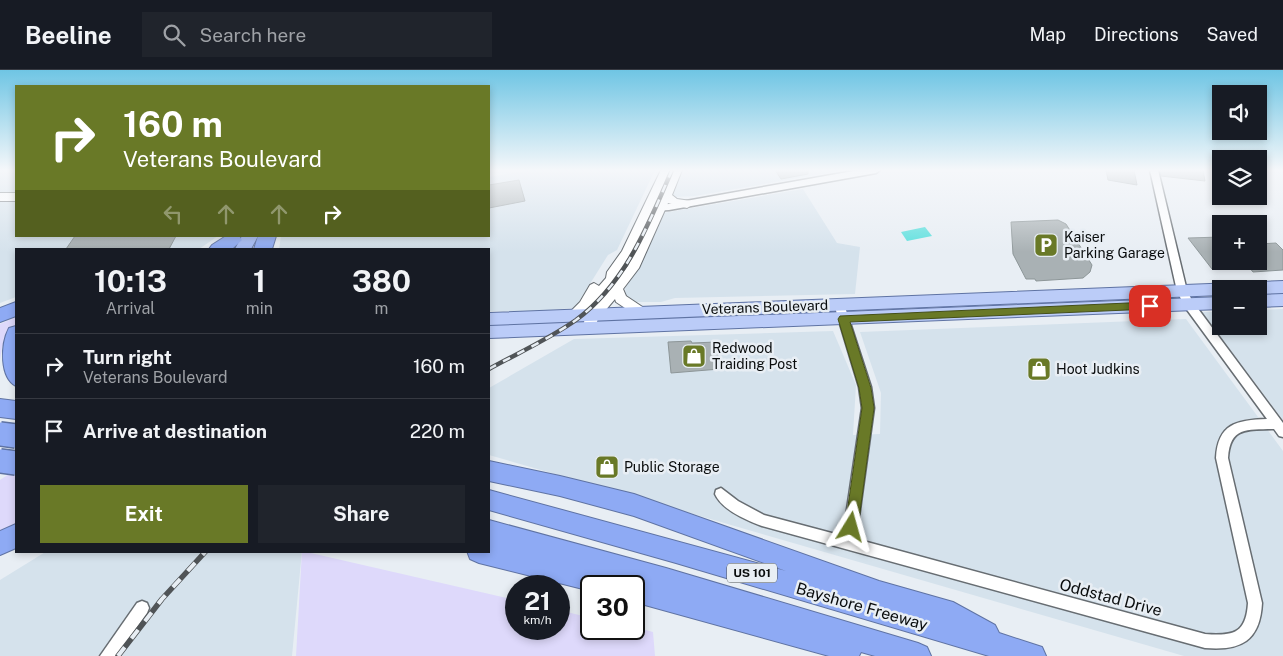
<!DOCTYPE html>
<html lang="en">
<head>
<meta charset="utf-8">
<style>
	:root { --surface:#171b24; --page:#20242c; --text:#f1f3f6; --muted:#9ea1a6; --line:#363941; --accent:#697927 }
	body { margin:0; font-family:"Public Sans",sans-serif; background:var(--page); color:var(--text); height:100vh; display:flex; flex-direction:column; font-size:19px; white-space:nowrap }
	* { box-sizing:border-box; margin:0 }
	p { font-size:16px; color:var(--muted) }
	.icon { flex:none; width:28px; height:28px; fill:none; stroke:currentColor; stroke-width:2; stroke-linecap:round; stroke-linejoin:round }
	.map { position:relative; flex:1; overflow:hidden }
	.side { position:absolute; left:15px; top:178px; width:475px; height:305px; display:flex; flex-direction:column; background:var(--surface); border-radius:0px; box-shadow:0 2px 8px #0003 }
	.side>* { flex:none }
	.top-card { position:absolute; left:15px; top:15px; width:475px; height:152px; border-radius:0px; box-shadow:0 2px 8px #0003; background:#697927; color:#fff; overflow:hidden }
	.controls { position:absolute; left:1212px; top:15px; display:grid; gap:10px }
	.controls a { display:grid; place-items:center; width:55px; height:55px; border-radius:0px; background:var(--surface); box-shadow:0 2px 8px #0003; font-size:25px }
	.speed { position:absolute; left:505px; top:505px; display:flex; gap:10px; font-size:25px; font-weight:700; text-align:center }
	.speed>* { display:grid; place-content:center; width:65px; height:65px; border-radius:50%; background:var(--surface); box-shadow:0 2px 8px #0003; line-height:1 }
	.speed small { font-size:12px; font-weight:400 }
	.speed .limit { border:2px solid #111; border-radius:8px; background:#fff; color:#111 }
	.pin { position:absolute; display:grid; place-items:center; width:42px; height:42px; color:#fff; margin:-21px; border-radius:10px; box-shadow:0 2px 8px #0006 }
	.me { position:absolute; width:55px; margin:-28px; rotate:8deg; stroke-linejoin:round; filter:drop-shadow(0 0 4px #0008) }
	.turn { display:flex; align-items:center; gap:18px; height:105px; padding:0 25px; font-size:22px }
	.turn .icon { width:65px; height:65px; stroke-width:2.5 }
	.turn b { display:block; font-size:35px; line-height:42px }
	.lanes { display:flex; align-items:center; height:48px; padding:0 25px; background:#0003; justify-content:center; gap:25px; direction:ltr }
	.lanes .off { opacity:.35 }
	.eta { display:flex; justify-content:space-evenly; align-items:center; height:85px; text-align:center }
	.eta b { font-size:30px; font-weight:700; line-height:35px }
	.primary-button { display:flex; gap:10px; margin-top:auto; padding:10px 25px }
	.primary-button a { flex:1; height:58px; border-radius:0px; background:var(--accent); color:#fff; font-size:20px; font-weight:700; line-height:58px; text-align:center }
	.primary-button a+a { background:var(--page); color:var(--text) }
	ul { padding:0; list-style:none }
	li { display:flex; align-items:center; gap:15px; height:65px; padding:0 25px; border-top:1px solid var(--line) }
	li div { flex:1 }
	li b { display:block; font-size:19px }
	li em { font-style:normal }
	header { display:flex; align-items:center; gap:30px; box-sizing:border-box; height:70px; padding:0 25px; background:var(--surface); border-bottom:1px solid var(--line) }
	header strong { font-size:24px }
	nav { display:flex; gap:28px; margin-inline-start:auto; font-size:18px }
	.search { width:350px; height:45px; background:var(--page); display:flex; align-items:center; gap:12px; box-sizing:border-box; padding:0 18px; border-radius:0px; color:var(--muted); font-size:19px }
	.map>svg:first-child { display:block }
	.built { fill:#d5e2ec }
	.green { fill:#ded9fb }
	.water { fill:#59dfdd }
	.building { fill:#a9b1b4; stroke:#8d9698 }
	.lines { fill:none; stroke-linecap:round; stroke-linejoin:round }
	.minor-casing { stroke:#676d72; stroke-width:3 }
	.tertiary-casing { stroke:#676d72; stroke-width:2 }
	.primary-casing { stroke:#5f73a3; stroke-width:2 }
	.trunk-casing { stroke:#5f73a3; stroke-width:2 }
	.motorway-casing { stroke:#5f73a3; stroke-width:2 }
	.minor { fill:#fff; fill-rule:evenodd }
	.tertiary { fill:#fff; fill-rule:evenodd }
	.primary { fill:#bbccf8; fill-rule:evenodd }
	.trunk { fill:#a4bbf6; fill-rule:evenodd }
	.motorway { fill:#8eaaf4; fill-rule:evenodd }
	.rail-far1-casing { stroke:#505457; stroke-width:4.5 }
	.rail-casing { stroke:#505457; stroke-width:5.5 }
	.rail-far1 { stroke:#e8eef4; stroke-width:2.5; stroke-dasharray:8; stroke-linecap:butt }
	.rail { stroke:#e8eef4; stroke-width:4; stroke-dasharray:11; stroke-linecap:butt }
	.motorway-bridge-casing { stroke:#5f73a3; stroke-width:26; stroke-linecap:butt }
	.motorway-bridge { stroke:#8eaaf4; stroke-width:23 }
	.route { fill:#697927; stroke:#444f19 }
	.labels { text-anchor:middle; stroke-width:5; stroke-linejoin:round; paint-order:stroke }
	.shield { fill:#e8eef4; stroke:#4c5052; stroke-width:1 }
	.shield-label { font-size:12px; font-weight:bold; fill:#090c0d }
	.poi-label { font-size:14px; fill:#090c0d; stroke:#e8eef4; text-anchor:start }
	.street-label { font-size:14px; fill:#090c0d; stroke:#e8eef4 }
	.near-street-label { font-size:16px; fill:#090c0d; stroke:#e8eef4 }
</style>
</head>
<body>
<header>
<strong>Beeline</strong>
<div class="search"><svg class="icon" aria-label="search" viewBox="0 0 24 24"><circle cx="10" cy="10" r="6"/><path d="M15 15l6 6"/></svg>Search here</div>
<nav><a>Map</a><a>Directions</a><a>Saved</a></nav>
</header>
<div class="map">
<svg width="1283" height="586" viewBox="0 0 1283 586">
	<rect width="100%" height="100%" fill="#e8eef4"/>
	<!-- built -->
	<g class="built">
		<polygon points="0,100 16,100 16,166 218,166 199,179 16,179 16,227 0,233"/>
		<polygon points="531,100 655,100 617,180 608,185 578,233 573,238 524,242 489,241 489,179 279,179 281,166 489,166 489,107"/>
		<polygon points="681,100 844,100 695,126 674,127 670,124"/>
		<polygon points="803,119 837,173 860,177 855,224 675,228 661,232 636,232 626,225 625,218 636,201 663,143"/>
		<polygon points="1283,239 1283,350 1202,242 1221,242 1221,256 1259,256 1259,240"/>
		<polygon points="1186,249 1283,381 1283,586 1184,586 489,385 489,318 574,269 833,261 856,315 853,365 880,364 881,323 860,262"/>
		<polygon points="47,481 302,481 292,586 0,586 0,510"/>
	</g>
	<!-- green -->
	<g class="green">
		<polygon points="16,247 16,261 2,277 0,290 0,254"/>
		<polygon points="12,402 16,402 16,457 0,465 0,410"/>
		<polygon points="302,481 516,530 516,559 559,559 559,540 591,548 591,559 634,557 653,562 655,586 296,586"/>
	</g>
	<!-- water -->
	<polygon class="water" points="925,157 932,166 907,171 901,162"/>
	<!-- building -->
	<g class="building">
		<polygon points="775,100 808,100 808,104 781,109"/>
		<polygon points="1106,100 1134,100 1137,115 1108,110"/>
		<polygon points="1160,100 1203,100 1205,111 1161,106"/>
		<polygon points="519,110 525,131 489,138 489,115"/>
		<polygon points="1058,150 1066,154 1092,195 1090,202 1083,208 1036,211 1035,209 1026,209 1013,184 1011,152"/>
		<polygon points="75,166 176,166 169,179 66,179"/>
		<polygon points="1221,167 1221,191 1242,191 1242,198 1212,199 1188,168"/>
		<polygon points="1276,173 1283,180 1283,200 1253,202 1244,191 1259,191 1259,174"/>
		<polygon points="691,271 692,273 716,272 720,299 671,303 668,272"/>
	</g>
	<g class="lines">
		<!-- minor casing -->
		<g class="minor-casing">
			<g id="minor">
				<polygon points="859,100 880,100 876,103 669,140 651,141 646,138 651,135 669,134"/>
				<path d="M 1150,100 L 1158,100 L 1187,221 L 1193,232 L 1283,353 L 1283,367 L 1279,366 L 1274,359 C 1248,360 1230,356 1228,388 L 1262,533 C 1260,571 1241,581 1205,578 L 762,456 C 746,450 722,440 715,424 L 716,420 L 721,418 L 738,431 L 764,445 L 843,466 L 862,338 L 859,317 L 834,234 L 839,230 L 844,234 L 871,317 L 874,338 L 856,469 L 1205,564 C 1233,566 1246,564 1248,533 L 1216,388 C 1218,354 1236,350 1267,349 L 1185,237 L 1177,221 Z"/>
				<polygon points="142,531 147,533 149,538 147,543 116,586 100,586 137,533"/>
			</g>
		</g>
		<!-- tertiary casing -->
		<g class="tertiary-casing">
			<g id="tertiary">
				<polygon points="661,100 671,100 633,182 619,203 619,207 628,196 672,100 682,100 672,125 677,129 691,131 693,134 687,138 668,133 639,198 623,219 626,226 647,240 648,243 647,246 637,246 616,232 615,229 604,242 599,244 595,260 585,260 583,256 587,241 574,250 569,248 567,245 580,232 590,215 594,213 599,216 606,208 607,202 622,181"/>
				<rect x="0" y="123" width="16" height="8"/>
			</g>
		</g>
		<!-- primary casing -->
		<g class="primary-casing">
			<g id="primary">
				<polygon points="1283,211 1283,223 1259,224 1259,219 1221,219 1221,225 489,255 489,243"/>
				<polygon points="1283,224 1283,236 1259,237 1259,225"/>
				<polygon points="1221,227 1221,239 489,268 489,256"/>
			</g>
		</g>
		<!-- trunk casing -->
		<g class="trunk-casing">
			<polygon id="trunk" points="242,166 258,166 251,179 235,179"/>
		</g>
		<!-- motorway casing -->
		<g class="motorway-casing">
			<g id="motorway">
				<polygon points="226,166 239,166 242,170 232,179 209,179 212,175"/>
				<polygon points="258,166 276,166 272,179 254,179"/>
				<polygon points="16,232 16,246 0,252 0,238"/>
				<path d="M 16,256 L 16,316 C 0,308 0,275 9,258 Z"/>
				<polygon points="0,329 16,331 16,349 0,347"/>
				<polygon points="489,391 560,406 634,424 879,511 953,532 995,555 999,563 1042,577 1046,586 989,586 676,493 489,440 489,420 786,501 634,446 560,426 489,411"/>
				<polygon points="489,450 666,498 918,573 927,577 931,586 875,586 861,582 859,586 829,586 634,532 634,516 591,516 591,521 479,493 470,489 467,481 489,481"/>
				<polygon points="16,454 16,478 0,485 0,461"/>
			</g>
		</g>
		<!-- minor -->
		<use href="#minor" class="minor"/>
		<!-- tertiary -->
		<use href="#tertiary" class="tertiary"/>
		<!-- primary -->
		<use href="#primary" class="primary"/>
		<!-- trunk -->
		<use href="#trunk" class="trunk"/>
		<!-- motorway -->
		<use href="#motorway" class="motorway"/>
		<!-- rail-far1 casing -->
		<g class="rail-far1-casing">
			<path id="rail-far1" d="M 489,299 C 518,283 549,269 576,250 C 626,213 648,155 672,100"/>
		</g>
		<!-- rail casing -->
		<g class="rail-casing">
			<polyline id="rail" points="118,586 162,529 206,481"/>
		</g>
		<!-- rail-far1 -->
		<use href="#rail-far1" class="rail-far1"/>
		<!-- rail -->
		<use href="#rail" class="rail"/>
		<!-- motorway-bridge casing -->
		<g class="motorway-bridge-casing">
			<g id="motorway-bridge">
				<polyline points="0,364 16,366"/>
				<polyline points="0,391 16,393"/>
			</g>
		</g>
		<!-- motorway-bridge -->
		<use href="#motorway-bridge" class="motorway-bridge"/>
	</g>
	<!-- sky -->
	<linearGradient id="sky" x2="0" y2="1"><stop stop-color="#6fc5e4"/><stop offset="0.55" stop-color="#f5f7fa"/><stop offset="1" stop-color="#f5f7fa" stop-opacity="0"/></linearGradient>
	<rect width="1283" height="182" fill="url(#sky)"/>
	<!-- route -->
	<polygon class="route" points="1150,232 1155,236 1150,239 850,252 871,318 874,338 858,457 856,462 851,464 847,462 845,457 862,338 859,318 838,249 840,246"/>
	<!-- icons -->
	<defs>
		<g id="parking-square" transform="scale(1.25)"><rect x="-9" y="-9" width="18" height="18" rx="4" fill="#697927" stroke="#e8eef4"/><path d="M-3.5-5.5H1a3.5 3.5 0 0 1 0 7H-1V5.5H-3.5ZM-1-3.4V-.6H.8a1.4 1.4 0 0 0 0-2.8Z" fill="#fff"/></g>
		<g id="shop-square" transform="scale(1.25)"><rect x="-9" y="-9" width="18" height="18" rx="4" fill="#697927" stroke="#e8eef4"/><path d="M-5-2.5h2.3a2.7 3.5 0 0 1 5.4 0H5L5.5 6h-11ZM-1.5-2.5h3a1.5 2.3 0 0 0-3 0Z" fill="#fff"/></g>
	</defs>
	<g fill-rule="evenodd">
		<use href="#parking-square" x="1046" y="175"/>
		<use href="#shop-square" x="694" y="286"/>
		<use href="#shop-square" x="1039" y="299"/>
		<use href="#shop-square" x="607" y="397"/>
	</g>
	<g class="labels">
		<!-- shield labels -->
		<rect class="shield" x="727" y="493.5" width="50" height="19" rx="4"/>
		<g class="shield-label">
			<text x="752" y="507">US 101</text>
		</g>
		<!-- poi labels -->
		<g class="poi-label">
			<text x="1064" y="172">Kaiser<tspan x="1064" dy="16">Parking Garage</tspan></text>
			<text x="712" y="283">Redwood<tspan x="712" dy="16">Traiding Post</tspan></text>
			<text x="1056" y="304">Hoot Judkins</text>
			<text x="624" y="402">Public Storage</text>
		</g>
		<!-- street labels -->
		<g class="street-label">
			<text transform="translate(765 237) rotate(-2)" y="5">Veterans Boulevard</text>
		</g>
		<!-- near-street labels -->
		<g class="near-street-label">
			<text transform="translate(1111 527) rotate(15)" y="6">Oddstad Drive</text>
			<text transform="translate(862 536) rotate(16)" y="6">Bayshore Freeway</text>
		</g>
	</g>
</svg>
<div class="controls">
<a><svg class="icon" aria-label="sound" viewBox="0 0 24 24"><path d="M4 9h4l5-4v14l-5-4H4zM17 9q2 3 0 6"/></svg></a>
<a><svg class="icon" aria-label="layers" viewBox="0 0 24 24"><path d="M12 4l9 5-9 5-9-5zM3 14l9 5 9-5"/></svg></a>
<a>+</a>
<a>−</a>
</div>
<div class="speed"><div>21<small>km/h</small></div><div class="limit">30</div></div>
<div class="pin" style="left:1150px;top:236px;background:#d93025"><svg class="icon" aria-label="arrive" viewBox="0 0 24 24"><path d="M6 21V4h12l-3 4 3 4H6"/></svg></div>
<svg class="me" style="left:851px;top:457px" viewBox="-20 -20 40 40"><path d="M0-17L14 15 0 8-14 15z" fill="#697927" stroke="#fff" stroke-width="4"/></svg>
<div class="top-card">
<div class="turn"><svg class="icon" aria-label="right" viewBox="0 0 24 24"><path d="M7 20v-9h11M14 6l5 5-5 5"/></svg><div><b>160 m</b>Veterans Boulevard</div></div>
<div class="lanes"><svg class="icon off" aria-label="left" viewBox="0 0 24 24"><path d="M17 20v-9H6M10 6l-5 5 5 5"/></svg><svg class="icon off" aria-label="ahead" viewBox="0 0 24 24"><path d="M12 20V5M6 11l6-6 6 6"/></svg><svg class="icon off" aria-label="ahead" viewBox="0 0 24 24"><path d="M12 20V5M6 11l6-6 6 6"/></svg><svg class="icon" aria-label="right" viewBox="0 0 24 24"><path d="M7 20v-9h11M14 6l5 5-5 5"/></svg></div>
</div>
<section class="side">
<div class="eta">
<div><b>10:13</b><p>Arrival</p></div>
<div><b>1</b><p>min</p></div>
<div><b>380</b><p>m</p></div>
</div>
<ul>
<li><svg class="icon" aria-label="right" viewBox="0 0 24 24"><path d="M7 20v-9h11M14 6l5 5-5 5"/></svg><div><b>Turn right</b><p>Veterans Boulevard</p></div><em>160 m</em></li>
<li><svg class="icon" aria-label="arrive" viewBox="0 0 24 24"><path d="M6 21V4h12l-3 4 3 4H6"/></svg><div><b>Arrive at destination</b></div><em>220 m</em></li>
</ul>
<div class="primary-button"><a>Exit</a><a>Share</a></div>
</section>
</div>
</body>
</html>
